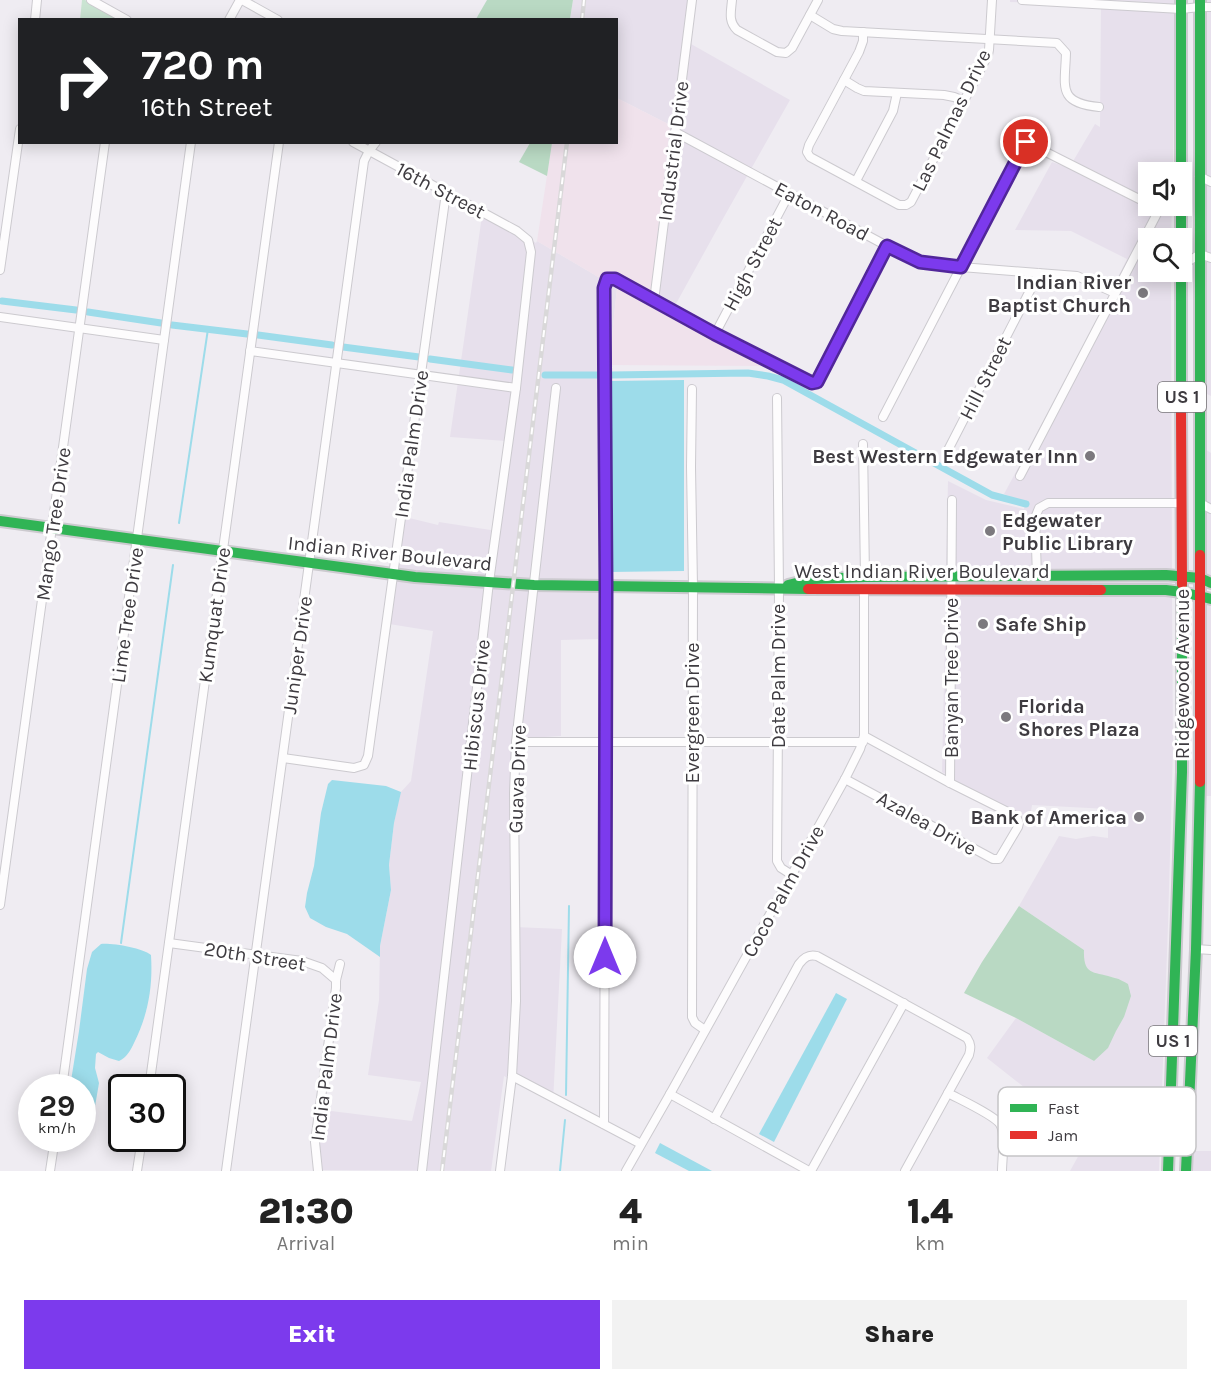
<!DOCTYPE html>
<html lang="en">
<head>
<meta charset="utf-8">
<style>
	:root { --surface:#fff; --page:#f2f2f2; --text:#222; --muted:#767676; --accent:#7c3aed }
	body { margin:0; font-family:Karla,sans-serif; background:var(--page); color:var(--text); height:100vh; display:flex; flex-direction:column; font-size:22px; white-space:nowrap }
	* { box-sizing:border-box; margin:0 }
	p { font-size:20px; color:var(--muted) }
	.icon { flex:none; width:33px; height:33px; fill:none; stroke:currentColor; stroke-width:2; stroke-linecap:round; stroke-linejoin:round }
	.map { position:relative; height:1171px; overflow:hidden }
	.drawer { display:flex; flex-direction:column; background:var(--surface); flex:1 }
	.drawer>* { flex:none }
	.guide { position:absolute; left:18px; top:18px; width:600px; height:126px; border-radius:0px; box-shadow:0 3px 15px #0003; background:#202124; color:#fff; overflow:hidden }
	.buttons { position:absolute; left:1138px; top:162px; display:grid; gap:12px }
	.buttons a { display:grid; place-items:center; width:54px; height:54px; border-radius:0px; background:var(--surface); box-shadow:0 3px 15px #0003; font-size:30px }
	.speed { position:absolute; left:18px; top:1074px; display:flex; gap:12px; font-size:30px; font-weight:700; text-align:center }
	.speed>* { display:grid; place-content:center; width:78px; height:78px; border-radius:50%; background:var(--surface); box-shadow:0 3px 15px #0003; line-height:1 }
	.speed small { font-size:15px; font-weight:400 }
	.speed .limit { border:3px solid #111; border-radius:9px; background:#fff; color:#111 }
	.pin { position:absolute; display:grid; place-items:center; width:51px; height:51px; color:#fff; margin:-26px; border:3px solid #fff; border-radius:50%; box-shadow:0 2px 6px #0007 }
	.me { position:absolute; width:66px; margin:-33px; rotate:0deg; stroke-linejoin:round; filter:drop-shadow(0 0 4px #0008) }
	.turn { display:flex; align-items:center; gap:21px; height:126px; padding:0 24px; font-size:27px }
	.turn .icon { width:78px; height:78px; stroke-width:2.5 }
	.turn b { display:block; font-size:42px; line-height:51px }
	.eta { display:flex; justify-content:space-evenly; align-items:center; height:102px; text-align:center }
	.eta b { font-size:36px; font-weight:800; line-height:42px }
	.primary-button { display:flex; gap:12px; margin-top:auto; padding:12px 24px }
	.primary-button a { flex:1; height:69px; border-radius:0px; background:var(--accent); color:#fff; font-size:24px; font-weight:800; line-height:69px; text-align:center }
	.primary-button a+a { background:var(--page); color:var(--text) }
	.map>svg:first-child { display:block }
	.built { fill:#e7e0ec }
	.industrial { fill:#f0e2ec }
	.green { fill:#cae4d2 }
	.forest { fill:#b9d9c3 }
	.water { fill:#9ddcea }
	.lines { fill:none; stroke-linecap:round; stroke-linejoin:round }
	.stream { stroke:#9ddcea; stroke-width:2 }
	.canal { stroke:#9ddcea; stroke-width:7 }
	.street-casing { stroke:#cccacf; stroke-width:10 }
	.fast-casing { stroke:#cccacf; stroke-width:14 }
	.jam-casing { stroke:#cccacf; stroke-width:14 }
	.street { stroke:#fdfcfd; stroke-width:8 }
	.fast { stroke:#30b455; stroke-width:10 }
	.jam { stroke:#e5322d; stroke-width:10 }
	.rail-casing { stroke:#d9d8d9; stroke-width:4.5 }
	.rail { stroke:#fff; stroke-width:2; stroke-dasharray:7; stroke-linecap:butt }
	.route-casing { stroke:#51269a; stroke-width:15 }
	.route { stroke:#7c3aed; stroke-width:10 }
	.poi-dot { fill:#7c797e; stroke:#fff; stroke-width:2 }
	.labels { text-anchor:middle; stroke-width:6; stroke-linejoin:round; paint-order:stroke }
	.shield { fill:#fff; stroke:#787679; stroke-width:1.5 }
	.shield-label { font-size:18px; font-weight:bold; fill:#3e3b40 }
	.street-label { font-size:20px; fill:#3e3b40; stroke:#fff }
	.poi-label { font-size:20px; font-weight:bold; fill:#3e3b40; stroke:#fff; text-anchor:end }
	.key { fill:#fff; stroke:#c5c4c6; stroke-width:1.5 }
	.key-label { font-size:16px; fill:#3e3b40 }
</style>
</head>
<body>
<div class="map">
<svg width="1211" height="1171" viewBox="0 0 1211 1171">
	<rect width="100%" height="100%" fill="#efecf2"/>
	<!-- built -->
	<g class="built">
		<polygon points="573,0 695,0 691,44 790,100 720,224 672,311 650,299 670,125 617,98 616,20 570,20"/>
		<polygon points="1010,0 1175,0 1173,172 1149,172 1149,206 1172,206 1171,238 1149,238 1149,272 1171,272 1172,572 946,572 948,481 986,500 1024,509 1025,503 1004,494 1082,349 1127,259 1071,231 1015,230 1052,162 1069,168 1095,124 1100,127 1101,5 1010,2"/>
		<polygon points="1205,0 1211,0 1211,396 1203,392"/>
		<polygon points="483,209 536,243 537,241 617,288 609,365 609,572 599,573 599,582 534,582 390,570 397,515 438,525 439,522 497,531 506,441 450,437"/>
		<polygon points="1203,448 1211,453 1211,579 1204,576"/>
		<polygon points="389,577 599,589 598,639 561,640 561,736 512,739 514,927 562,929 553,1102 504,1076 491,1171 314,1170 323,1110 412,1121 421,1082 368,1075 379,1000 380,946 391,890 389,865 394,823 400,793 411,781 433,631 383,623"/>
		<polygon points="946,579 1172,579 1172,587 946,586"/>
		<polygon points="946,593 1172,594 1173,747 1168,925 1159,1171 1070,1171 1080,1153 1041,1130 1047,1121 1048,1106 987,1058 1016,1018 1094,1061 1124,1017 1116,978 1098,975 1087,969 1084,962 1084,950 1019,906 1059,836 1076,839 1093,836 1108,838 1108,809 1032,805 1030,818 973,791 942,772"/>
		<polygon points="1205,601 1211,603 1211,796 1205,796"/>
		<rect x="1191" y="1151" width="20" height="20"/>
	</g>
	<!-- industrial -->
	<polygon class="industrial" points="617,98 670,125 650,299 762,366 609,365 617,288 537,241 552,143 616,142"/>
	<!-- green -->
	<polygon class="green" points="82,0 85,0 121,19 80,20"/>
	<!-- forest -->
	<g class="forest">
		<polygon points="487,0 573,0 570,19 476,19"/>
		<polygon points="530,143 552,143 547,176 519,162"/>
		<path d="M 1019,906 L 1084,950 C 1083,977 1095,971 1115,978 C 1120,979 1124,982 1128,984 L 1131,996 L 1124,1017 L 1116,1031 L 1108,1048 L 1094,1061 L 1016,1018 L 964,993 L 982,962 Z"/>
	</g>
	<!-- water -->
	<g class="water">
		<polygon points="684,380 684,571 609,572 609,381"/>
		<polygon points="332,780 386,786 401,792 394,823 389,865 391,890 380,946 380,957 347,934 326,927 310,918 305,907 307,893 314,866 321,813 328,784"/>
		<path d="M 101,944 C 113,943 142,948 151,955 C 153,987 148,1015 134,1043 C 130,1051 127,1057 119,1061 L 109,1058 L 98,1052 L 96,1054 L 95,1068 L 99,1083 L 92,1124 L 83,1127 L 82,1088 L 70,1087 L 79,1031 L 87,969 L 92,952 Z"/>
		<polygon points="836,993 847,999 774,1142 759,1134"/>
		<polygon points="660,1143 712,1171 689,1171 655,1153"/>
	</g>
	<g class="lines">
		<!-- stream -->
		<g class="stream">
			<polyline points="179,523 208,329"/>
			<polyline points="121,943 173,565"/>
			<polyline points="566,1095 569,906"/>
			<polyline points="560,1171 565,1120"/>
		</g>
		<!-- canal -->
		<g class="canal">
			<polyline points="2,301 76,310"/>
			<polyline points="88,312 161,323"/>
			<polyline points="172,325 247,334"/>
			<polyline points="258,335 332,345"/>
			<polyline points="343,347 419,357"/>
			<polyline points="430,359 512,370"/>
			<polyline points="545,375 599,375"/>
			<polyline points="611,375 748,373 768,376 783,380 992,495 1026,504"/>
		</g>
		<!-- street casing -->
		<g class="street-casing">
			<g id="street">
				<polyline points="91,0 127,20"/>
				<polyline points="242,0 278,20"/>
				<path d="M 732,0 C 731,12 728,21 737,30 L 777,52 L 786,53 L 792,48 L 818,0"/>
				<polyline points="1022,0 1181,9 1200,7 1211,7"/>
				<path d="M 810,15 L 833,29 L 842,31 L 1057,43 L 1066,53 C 1065,87 1057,103 1099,107"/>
				<polyline points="35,20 37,0"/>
				<polyline points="229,20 240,0"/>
				<polyline points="863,32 863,41 859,52 809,145 807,152 810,157 899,205 906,205 911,202 988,55 989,50 992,0"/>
				<polyline points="844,80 857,88 864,91 944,95 954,97 964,101"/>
				<polyline points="675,132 887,246 920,262 961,267 1077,276 1115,293"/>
				<polyline points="353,142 517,231 528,240 531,252 516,388 489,582 422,1171"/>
				<polyline points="1199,176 1211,182"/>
				<polyline points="856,181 893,111 897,93"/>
				<polyline points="1182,269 1189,261 1200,254 1211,258"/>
				<polyline points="0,270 20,129"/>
				<polyline points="654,301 692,0"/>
				<polyline points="0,317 164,340"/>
				<polyline points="715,334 789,194"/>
				<polyline points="250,351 516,388"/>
				<polyline points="692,389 691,467 693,586 692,1017 695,1023 705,1030"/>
				<polyline points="777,398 779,588 777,861 781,868 792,875"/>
				<polyline points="883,417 1026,142 1149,204"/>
				<polyline points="863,444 865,577"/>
				<polyline points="948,450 1039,273"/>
				<polyline points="1020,476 1161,206"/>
				<polyline points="1200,503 1211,509"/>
				<polyline points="1037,576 1035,518 1039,508 1048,503 1182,503"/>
				<polyline points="516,742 863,742"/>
				<polyline points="283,758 354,768 364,765 368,756 446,193"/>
				<polyline points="845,779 993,859 999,859 1018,827 1019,823 1016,816 950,783 864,736"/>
				<polyline points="950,783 952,500"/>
				<polyline points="0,905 105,142"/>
				<polyline points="169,943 302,961 322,968 336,980"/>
				<polyline points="1196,949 1211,950"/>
				<polyline points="512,1076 641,1144"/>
				<polyline points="62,1088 191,142"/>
				<polyline points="149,1088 279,142"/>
				<path d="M 948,1093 C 959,1099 994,1115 1000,1124 C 1006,1133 1002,1160 1002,1171"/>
				<polyline points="670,1094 809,1171"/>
				<path d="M 714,1119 L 799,964 C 804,957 809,954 817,956 L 967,1038 C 971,1044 971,1048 969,1055 L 905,1171"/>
				<polyline points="604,1124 606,586 604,288 607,279 615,279 715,334 812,383 817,382 887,246"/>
				<polyline points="50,1171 55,1138"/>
				<polyline points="137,1171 142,1138"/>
				<polyline points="226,1171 364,161 369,151 376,142"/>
				<polyline points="318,1171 315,1142 336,988 336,980 340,964"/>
				<polyline points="500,1171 512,1076 516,1001 514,793 516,742 556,388"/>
				<polyline points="626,1171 670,1094 845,779 860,749 864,736 864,590"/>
				<polyline points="811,1171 904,1003"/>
			</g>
		</g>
		<!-- fast casing -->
		<g class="fast-casing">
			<g id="fast">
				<polyline points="1181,0 1181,172"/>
				<polyline points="1200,0 1200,555"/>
				<polyline points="1181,206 1181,238"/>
				<polyline points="1181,272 1181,412"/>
				<polyline points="0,521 415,577 534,585 808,589"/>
				<polyline points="788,585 812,579 865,577 1166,575 1200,578 1211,583"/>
				<polyline points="1101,590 1166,590 1182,592 1211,599"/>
				<polyline points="1168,1171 1182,772 1182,584"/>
				<polyline points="1186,1171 1196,949 1200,782"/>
			</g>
		</g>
		<!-- jam casing -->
		<g class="jam-casing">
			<g id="jam">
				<polyline points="1181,412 1182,584"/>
				<polyline points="1200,555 1200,782"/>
				<polyline points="808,589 1101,590"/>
			</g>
		</g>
		<!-- street -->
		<use href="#street" class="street"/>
		<!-- fast -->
		<use href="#fast" class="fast"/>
		<!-- jam -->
		<use href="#jam" class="jam"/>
		<!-- rail casing -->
		<g class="rail-casing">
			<g id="rail">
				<polyline points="582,20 584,0"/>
				<polyline points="442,1171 567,142"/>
			</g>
		</g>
		<!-- rail -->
		<use href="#rail" class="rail"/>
	</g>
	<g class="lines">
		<!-- route casing -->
		<g class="route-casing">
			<polyline id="route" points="605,957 606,586 604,288 607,279 615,279 715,334 812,383 817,382 887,246 920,262 961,267 1026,142"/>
		</g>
		<!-- route -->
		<use href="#route" class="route"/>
	</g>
	<!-- markers -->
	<g class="poi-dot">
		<circle cx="1143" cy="293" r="6"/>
		<circle cx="1090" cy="456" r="6"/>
		<circle cx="990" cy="531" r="6"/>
		<circle cx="983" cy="624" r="6"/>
		<circle cx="1006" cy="717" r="6"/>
		<circle cx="1139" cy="817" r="6"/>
	</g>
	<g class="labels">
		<!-- shield labels -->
		<g class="shield">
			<rect x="1158" y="382" width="48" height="30" rx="4.5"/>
			<rect x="1149" y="1026" width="48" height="30" rx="4.5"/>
		</g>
		<g class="shield-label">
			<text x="1182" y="403">US 1</text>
			<text x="1173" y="1047">US 1</text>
		</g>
		<!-- street labels -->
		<g class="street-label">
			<text transform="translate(951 120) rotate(-64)" y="7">Las Palmas Drive</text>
			<text transform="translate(673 151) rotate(-83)" y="7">Industrial Drive</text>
			<text transform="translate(441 190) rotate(28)" y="7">16th Street</text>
			<text transform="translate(822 211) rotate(28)" y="7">Eaton Road</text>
			<text transform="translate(752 264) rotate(-62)" y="7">High Street</text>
			<text transform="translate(985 378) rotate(-63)" y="7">Hill Street</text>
			<text transform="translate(411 444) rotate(-82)" y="7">India Palm Drive</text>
			<text transform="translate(53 524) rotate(-82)" y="7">Mango Tree Drive</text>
			<text transform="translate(390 553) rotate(6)" y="7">Indian River Boulevard</text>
			<text x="922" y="578">West Indian River Boulevard</text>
			<text transform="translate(127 615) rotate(-82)" y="7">Lime Tree Drive</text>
			<text transform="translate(214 615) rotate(-82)" y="7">Kumquat Drive</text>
			<text transform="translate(297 655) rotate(-82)" y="7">Juniper Drive</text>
			<text transform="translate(1182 674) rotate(-90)" y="7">Ridgewood Avenue</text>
			<text transform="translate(778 676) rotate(-90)" y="7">Date Palm Drive</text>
			<text transform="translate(951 678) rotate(-90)" y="7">Banyan Tree Drive</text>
			<text transform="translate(476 705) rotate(-84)" y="7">Hibiscus Drive</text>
			<text transform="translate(692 713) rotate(-90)" y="7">Evergreen Drive</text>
			<text transform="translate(517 779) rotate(-88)" y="7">Guava Drive</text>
			<text transform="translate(927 823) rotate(29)" y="7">Azalea Drive</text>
			<text transform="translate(783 891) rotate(-61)" y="7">Coco Palm Drive</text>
			<text transform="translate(255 956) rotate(9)" y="7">20th Street</text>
			<text transform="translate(326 1067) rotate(-83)" y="7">India Palm Drive</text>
		</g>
		<!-- poi labels -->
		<g class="poi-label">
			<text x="1131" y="289">Indian River<tspan x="1131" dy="23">Baptist Church</tspan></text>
			<text x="1078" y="463">Best Western Edgewater Inn</text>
			<text x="1002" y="527" text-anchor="start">Edgewater<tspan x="1002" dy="23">Public Library</tspan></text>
			<text x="995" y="631" text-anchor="start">Safe Ship</text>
			<text x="1018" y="713" text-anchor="start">Florida<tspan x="1018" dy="23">Shores Plaza</tspan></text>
			<text x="1127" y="824">Bank of America</text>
		</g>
	</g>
	<!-- legend -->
	<rect x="998" y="1087" width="198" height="69" rx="9" class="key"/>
	<rect x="1010" y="1104" width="27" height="8" fill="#30b455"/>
	<rect x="1010" y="1131" width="27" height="8" fill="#e5322d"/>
	<g class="key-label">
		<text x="1048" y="1114">Fast</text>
		<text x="1048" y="1141">Jam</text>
	</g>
</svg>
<div class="buttons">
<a><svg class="icon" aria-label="sound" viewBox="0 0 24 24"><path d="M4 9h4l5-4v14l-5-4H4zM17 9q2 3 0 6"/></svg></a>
<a><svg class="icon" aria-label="search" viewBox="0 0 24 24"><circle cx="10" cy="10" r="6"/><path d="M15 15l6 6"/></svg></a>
</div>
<div class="speed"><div>29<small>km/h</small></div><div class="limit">30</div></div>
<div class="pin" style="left:1026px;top:142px;background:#d93025"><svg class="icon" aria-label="arrive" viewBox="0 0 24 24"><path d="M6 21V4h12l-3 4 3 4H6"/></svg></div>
<svg class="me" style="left:605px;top:957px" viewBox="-20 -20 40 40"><circle r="19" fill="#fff"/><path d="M0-13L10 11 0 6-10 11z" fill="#7c3aed"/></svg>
<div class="guide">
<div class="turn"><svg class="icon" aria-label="right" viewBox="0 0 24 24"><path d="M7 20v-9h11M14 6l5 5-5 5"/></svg><div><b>720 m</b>16th Street</div></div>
</div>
</div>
<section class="drawer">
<div class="eta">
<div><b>21:30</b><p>Arrival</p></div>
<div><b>4</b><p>min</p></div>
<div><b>1.4</b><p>km</p></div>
</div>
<div class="primary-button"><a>Exit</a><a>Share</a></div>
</section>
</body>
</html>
